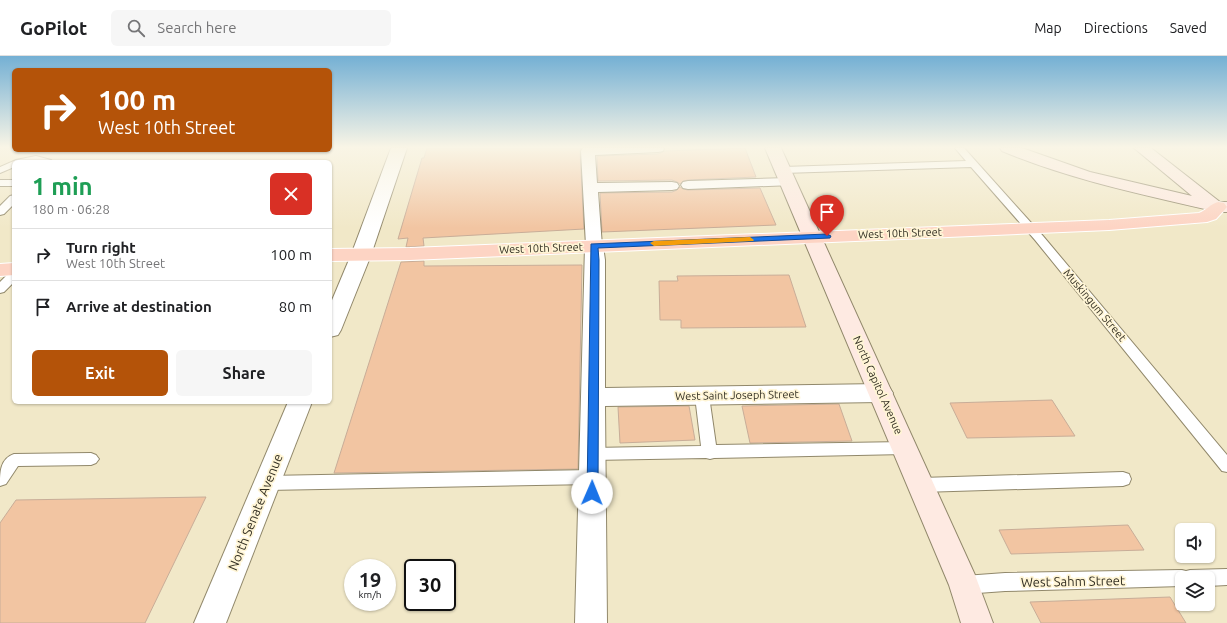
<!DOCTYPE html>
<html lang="en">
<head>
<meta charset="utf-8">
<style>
	:root { --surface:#fff; --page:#f6f6f6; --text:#202124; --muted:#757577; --line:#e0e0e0; --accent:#b45309 }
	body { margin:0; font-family:Ubuntu,sans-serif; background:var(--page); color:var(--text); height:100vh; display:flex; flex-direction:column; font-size:15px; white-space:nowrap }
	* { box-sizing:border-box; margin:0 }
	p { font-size:13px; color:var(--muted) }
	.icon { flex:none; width:22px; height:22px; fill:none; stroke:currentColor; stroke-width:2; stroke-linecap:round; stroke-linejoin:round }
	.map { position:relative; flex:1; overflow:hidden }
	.panel { position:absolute; left:12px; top:104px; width:320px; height:244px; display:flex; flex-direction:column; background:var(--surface); border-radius:6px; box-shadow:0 1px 3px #0004 }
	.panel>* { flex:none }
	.hud { position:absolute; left:12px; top:12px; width:320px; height:84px; border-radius:6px; box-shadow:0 1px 3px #0004; background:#b45309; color:#fff; overflow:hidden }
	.buttons { position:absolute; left:1175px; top:467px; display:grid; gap:8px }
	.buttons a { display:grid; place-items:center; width:40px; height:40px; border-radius:6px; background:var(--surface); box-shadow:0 1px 3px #0004; font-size:20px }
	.speed { position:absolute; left:344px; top:503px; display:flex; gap:8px; font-size:20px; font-weight:700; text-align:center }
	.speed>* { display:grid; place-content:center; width:52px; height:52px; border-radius:50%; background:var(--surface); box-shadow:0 1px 3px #0004; line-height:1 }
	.speed small { font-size:10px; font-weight:400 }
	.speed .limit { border:2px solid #111; border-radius:6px; background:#fff; color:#111 }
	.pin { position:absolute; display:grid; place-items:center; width:34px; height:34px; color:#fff; margin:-41px -17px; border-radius:50% 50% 50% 0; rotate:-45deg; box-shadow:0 0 4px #0007 }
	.pin .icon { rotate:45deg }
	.me { position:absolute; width:44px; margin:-22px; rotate:1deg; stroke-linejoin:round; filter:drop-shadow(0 0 3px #0008) }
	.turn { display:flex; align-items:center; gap:14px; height:84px; padding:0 20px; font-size:18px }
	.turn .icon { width:52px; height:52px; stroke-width:2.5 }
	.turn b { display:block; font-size:28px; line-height:34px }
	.round { display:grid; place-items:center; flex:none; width:42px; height:42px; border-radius:6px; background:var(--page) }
	.overview { display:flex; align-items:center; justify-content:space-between; height:68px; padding:0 20px }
	h1 { font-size:24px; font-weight:600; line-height:30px; color:#1e9e55 }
	.action { display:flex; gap:8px; margin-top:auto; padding:8px 20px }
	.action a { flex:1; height:46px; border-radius:6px; background:var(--accent); color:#fff; font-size:16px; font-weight:600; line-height:46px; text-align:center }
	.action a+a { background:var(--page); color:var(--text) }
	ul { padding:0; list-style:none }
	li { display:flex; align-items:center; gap:12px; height:52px; padding:0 20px; border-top:1px solid var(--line) }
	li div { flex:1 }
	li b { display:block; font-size:15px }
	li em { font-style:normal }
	header { display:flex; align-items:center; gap:24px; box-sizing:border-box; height:56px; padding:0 20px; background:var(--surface); border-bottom:1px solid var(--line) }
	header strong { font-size:19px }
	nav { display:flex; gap:22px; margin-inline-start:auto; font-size:14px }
	.search { width:280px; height:36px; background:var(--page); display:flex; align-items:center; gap:10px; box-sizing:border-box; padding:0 14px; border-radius:6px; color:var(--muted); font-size:15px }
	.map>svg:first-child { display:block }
	.building { fill:#f2c5a2; stroke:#c8ad98 }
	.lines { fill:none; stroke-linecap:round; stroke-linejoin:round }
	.service-casing { stroke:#91886b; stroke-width:2 }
	.pedestrian-casing { stroke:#91886b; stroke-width:2 }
	.minor-casing { stroke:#91886b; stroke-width:2 }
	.tertiary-casing { stroke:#91886b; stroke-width:2 }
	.secondary-casing { stroke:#91886b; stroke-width:2 }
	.primary-casing { stroke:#fff; stroke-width:2 }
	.service { fill:#fff; fill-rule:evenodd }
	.pedestrian { fill:#fff; fill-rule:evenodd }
	.minor { fill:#fff; fill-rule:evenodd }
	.tertiary { fill:#fff; fill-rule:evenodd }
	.secondary { fill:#feeae2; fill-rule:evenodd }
	.primary { fill:#fdd4c4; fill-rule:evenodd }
	.route { fill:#1a73e8; stroke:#114b97 }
	.slow { fill:#f59e0b }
	.labels { text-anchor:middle; stroke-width:3.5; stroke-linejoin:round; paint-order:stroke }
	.street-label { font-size:11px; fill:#343024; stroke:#fff5d5 }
	.near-street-label { font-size:13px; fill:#343024; stroke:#fff5d5 }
</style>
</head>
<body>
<header>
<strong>GoPilot</strong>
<div class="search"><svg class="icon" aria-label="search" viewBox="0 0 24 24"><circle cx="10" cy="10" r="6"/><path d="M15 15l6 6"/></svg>Search here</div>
<nav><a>Map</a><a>Directions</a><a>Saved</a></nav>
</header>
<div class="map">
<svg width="1227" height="567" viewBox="0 0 1227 567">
	<rect width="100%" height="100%" fill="#f1e8c8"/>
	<!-- building -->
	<g class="building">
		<polygon points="427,92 581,92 580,95 584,173 423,182 424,190 406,191 408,182 398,183 422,102 424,102"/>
		<polygon points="745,92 756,121 688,124 683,125 680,128 677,126 672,124 598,125 597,100 658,98 665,95"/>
		<polygon points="680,131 683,133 688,134 760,132 776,169 602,176 600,137 672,136 677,134"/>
		<polygon points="424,205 424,210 582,209 578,413 334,417 401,206"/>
		<polygon points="789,219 806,271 681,272 681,264 660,264 659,225 678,225 677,220"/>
		<polygon points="1052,344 1075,380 967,382 950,347"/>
		<polygon points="839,348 852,385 750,387 742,350"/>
		<polygon points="689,350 695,384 620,387 618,351"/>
		<polygon points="206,441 145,567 0,567 0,467 16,444"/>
		<polygon points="1128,469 1144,494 1011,498 999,474"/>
		<polygon points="1170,541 1186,567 1041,567 1030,546"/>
	</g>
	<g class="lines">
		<!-- service casing -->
		<g class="service-casing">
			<g id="service">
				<polygon points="955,92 964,92 1043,180 1227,399 1227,416 1222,415 1035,184 971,111 783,117 778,114 783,111 966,105"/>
				<polygon points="36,100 51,104 53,106 14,106 14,111 0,117 0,111 16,104"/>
				<rect x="0" y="124" width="14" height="6"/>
				<polygon points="14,139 14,148 4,158 0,159 0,150 10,140"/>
				<polygon points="14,215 14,226 4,236 0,237 0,226 10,216"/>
				<polygon points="702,335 707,336 709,340 716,389 905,386 910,388 913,392 910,396 905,398 714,402 710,403 706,402 592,404 587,402 584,398 587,394 592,392 701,390 695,340 697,336"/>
				<path d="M 91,397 L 96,399 L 99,403 L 96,407 L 91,409 L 18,410 L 6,428 L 0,430 C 0,416 0,403 14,398 Z"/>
				<polygon points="593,414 599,416 601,421 599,426 593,428 267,434 261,432 259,427 261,422 267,420"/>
				<polygon points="1123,416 1129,418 1131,423 1129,428 1123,430 921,436 915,434 913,429 915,424 921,422"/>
				<polygon points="1227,513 1227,529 1208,530 1208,522 1182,522 1182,530 1005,535 964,538 958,535 955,529 958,523 964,520 1005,517 1182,514 1186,515 1190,514"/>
			</g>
		</g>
		<!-- pedestrian casing -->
		<g class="pedestrian-casing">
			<g id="pedestrian">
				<polygon points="583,92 664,92 663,95 658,96 595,99 597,127 672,126 677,127 679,130 677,133 672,134 598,136 602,190 600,193 594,195 588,193 586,190 581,95"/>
				<polygon points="788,122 793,123 795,126 793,129 688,133 683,132 681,129 683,126 688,125"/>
			</g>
		</g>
		<!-- minor casing -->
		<g class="minor-casing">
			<g id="minor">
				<polygon points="391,92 407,92 371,199 368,203 361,205 354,203 351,199"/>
				<polygon points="594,184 601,186 603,190 605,204 605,332 881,328 889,331 893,337 889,343 881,346 605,350 607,567 575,567 585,190 587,186"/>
			</g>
		</g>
		<!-- tertiary casing -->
		<g class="tertiary-casing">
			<g id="tertiary">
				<polygon points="361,193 368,195 371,199 341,274 338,279 330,281 330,249 351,199 354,195"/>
				<polygon points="288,346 312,346 226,567 194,567"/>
			</g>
		</g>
		<!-- secondary casing -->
		<g class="secondary-casing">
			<g id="secondary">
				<polygon points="765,92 781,92 975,519 993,567 961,567 949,529"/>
				<path d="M 1000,92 L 1022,92 L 1090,116 L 1192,140 L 1134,92 L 1151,92 L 1220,146 L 1227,146 L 1227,156 L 1218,156 C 1145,139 1071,124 1002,95 Z"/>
			</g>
		</g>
		<!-- primary casing -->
		<g class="primary-casing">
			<g id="primary">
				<path d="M 1218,146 L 1224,147 L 1227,151 L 1216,163 L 1207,166 L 1109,174 L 410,204 L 330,205 L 330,193 L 410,192 L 1109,164 L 1199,157 C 1207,154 1210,148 1218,146 Z"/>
				<polygon points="14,207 14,219 0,220 0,208"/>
			</g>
		</g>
		<!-- service -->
		<use href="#service" class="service"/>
		<!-- pedestrian -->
		<use href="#pedestrian" class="pedestrian"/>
		<!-- minor -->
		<use href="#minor" class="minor"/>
		<!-- tertiary -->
		<use href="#tertiary" class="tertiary"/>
		<!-- secondary -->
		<use href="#secondary" class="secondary"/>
		<!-- primary -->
		<use href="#primary" class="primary"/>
	</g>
	<!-- sky -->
	<linearGradient id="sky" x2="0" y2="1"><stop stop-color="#74b0d4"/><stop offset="0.53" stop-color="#f9f5e6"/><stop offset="1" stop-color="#f9f5e6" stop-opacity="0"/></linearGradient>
	<rect width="1227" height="172" fill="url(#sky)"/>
	<!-- route -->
	<polygon class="route" points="827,178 831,180 830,182 598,192 599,204 598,437 596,441 592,442 588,441 587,437 591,188"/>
	<!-- slow -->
	<polygon class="slow" points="750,181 754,184 753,185 654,190 650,187 654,185"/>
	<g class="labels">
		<!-- street labels -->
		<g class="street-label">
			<text transform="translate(900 177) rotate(-2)" y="4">West 10th Street</text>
			<text transform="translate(541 192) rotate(-2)" y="4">West 10th Street</text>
			<text transform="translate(1095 249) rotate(50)" y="4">Muskingum Street</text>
			<text transform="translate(878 329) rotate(66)" y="4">North Capitol Avenue</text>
			<text transform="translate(737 339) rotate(-1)" y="4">West Saint Joseph Street</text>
		</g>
		<!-- near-street labels -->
		<g class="near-street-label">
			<text transform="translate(255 456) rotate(-68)" y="5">North Senate Avenue</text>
			<text transform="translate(1073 525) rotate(-1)" y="5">West Sahm Street</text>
		</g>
	</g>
</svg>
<div class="buttons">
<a><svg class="icon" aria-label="sound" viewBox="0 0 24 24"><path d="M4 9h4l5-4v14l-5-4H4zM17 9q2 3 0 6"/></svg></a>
<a><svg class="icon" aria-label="layers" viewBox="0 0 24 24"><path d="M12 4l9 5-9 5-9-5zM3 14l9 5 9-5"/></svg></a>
</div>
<div class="speed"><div>19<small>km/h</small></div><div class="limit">30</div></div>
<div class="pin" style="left:827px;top:180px;background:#d93025"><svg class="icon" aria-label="arrive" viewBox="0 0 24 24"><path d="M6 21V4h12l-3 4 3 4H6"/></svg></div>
<svg class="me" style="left:592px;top:437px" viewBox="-20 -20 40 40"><circle r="19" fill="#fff"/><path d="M0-13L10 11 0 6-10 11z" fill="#1a73e8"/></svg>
<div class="hud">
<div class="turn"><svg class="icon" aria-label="right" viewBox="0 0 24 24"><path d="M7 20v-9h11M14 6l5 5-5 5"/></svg><div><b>100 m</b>West 10th Street</div></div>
</div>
<section class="panel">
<div class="overview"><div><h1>1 min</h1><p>180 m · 06:28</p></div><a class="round" style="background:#d93025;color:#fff"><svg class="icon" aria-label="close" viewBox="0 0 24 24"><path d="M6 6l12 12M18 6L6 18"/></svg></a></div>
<ul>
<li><svg class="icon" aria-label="right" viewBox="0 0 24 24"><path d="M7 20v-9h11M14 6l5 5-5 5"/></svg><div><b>Turn right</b><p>West 10th Street</p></div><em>100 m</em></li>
<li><svg class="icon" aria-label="arrive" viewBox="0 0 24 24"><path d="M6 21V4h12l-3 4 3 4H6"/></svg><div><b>Arrive at destination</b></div><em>80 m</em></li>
</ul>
<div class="action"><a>Exit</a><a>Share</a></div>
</section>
</div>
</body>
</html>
